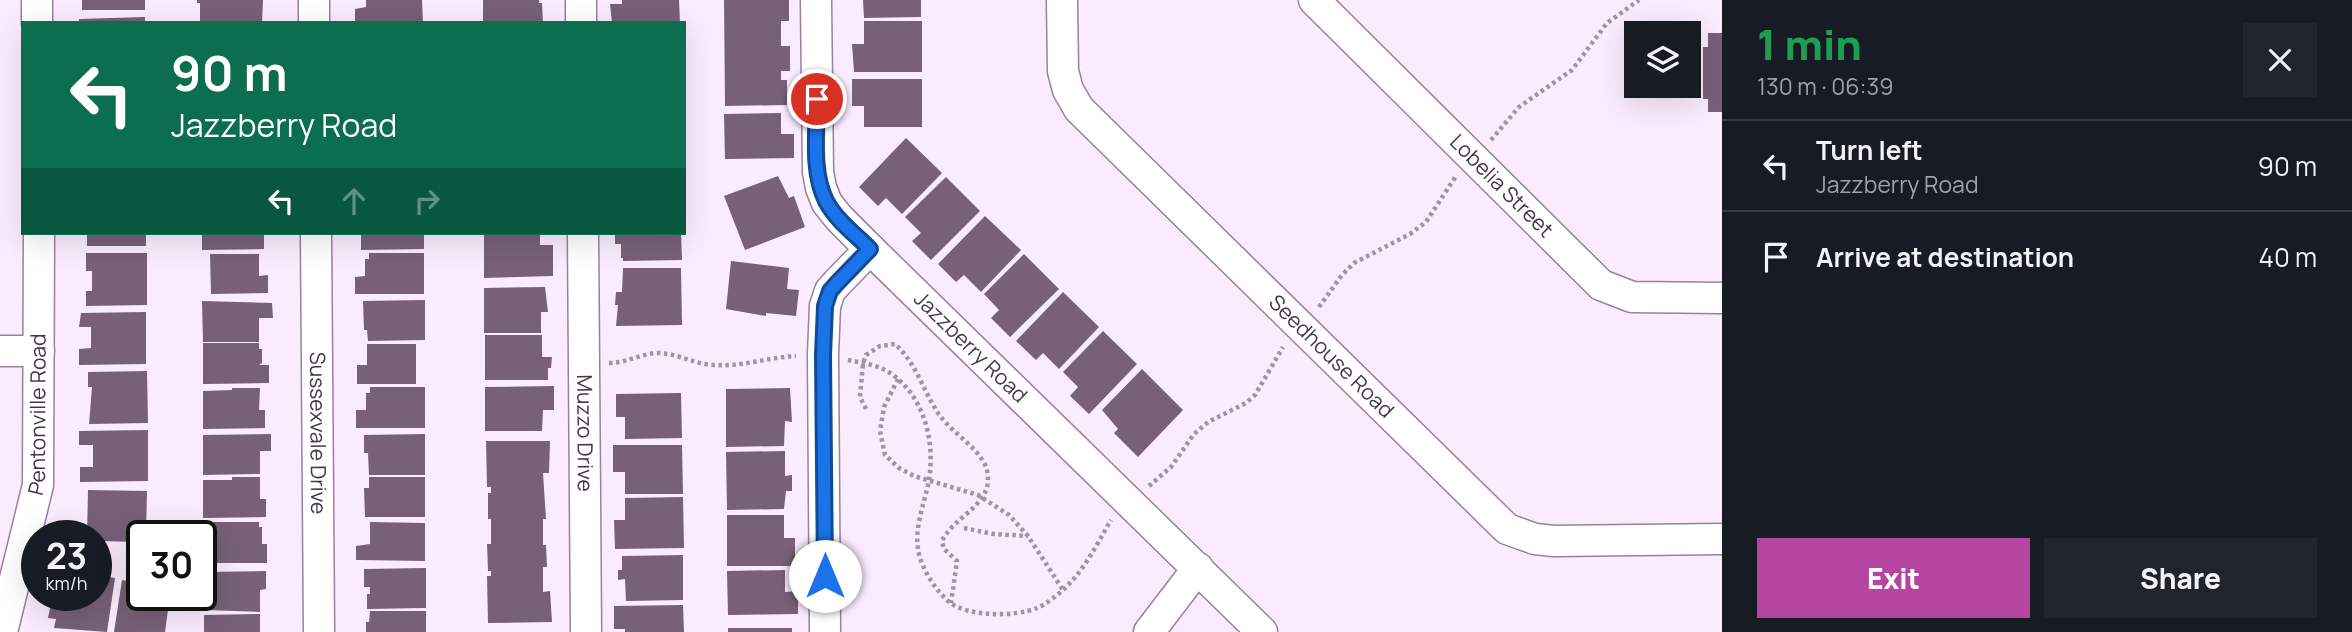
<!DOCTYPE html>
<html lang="en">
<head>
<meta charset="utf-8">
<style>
	:root { --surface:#171b24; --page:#20242c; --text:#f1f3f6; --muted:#9ea1a6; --line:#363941; --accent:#b545a1 }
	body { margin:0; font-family:Manrope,sans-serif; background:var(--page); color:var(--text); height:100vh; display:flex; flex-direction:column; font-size:26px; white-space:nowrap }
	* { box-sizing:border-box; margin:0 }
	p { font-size:23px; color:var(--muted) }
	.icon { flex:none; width:38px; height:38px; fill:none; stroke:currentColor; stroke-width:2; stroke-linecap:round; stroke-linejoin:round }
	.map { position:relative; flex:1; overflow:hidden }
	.sheet { display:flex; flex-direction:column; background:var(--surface); width:630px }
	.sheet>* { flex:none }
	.hud { position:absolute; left:21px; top:21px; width:665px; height:214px; border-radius:0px; box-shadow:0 7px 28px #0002; background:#0b6e4f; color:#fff; overflow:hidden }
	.controls { position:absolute; left:1624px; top:21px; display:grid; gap:14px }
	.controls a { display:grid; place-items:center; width:77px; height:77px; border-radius:0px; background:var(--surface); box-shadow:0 7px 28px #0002; font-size:35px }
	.speed { position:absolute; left:21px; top:520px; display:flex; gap:14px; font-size:35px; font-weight:700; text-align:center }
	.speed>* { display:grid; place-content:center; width:91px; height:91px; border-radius:50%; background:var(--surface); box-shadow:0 7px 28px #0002; line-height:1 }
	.speed small { font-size:18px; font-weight:400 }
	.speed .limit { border:4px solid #111; border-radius:10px; background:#fff; color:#111 }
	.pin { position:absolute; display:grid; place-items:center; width:60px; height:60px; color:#fff; margin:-30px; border:4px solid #fff; border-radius:50%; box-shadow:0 2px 7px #0007 }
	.me { position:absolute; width:77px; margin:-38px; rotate:0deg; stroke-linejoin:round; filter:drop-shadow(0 0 5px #0008) }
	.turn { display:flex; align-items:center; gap:24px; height:147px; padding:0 35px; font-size:32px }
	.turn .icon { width:91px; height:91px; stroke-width:2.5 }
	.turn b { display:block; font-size:49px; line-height:60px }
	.lanes { display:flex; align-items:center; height:66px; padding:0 35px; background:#0003; justify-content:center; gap:35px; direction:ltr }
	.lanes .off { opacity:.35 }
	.round { display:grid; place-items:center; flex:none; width:74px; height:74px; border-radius:0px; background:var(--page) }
	.overview { display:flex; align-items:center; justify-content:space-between; height:119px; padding:0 35px }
	h1 { font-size:42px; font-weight:800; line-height:52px; color:#1e9e55 }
	.primary-button { display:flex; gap:14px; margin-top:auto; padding:14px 35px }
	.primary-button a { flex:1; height:80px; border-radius:0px; background:var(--accent); color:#fff; font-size:28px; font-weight:800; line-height:80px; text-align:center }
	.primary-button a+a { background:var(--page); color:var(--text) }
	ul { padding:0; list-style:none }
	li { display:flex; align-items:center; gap:21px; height:91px; padding:0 35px; border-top:2px solid var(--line) }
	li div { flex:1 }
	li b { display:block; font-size:26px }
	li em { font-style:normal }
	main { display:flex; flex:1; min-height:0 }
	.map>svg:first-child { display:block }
	.building { fill:#776078 }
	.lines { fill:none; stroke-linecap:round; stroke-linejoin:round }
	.street-casing { stroke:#97829d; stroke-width:33 }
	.path { stroke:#a094a3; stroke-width:4.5; stroke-dasharray:3.5 3.5; stroke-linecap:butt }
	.street { stroke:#fff; stroke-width:30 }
	.route-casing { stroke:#114b97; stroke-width:18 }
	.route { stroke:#1a73e8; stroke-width:12 }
	.labels { text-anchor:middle; stroke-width:7; stroke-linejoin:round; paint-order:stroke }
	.street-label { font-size:21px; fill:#423945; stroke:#fefefe }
</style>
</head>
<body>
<main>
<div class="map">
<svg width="1722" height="632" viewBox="0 0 1722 632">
	<rect width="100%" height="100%" fill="#faecfe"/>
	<!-- building -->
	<g class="building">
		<rect x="82" y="0" width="63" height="10"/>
		<polygon points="197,0 263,0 262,23 200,23 200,3 197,3"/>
		<polygon points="366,0 422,0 423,23 355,23 355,9 366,7"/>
		<polygon points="483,0 539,0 539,3 542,3 543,23 483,23"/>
		<polygon points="622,0 679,0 680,23 612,23 610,4 622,4"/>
		<polygon points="724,0 789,0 789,21 781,21 781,46 790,46 790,71 781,71 781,80 787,80 787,105 725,106"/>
		<polygon points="863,0 921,0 921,17 864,18"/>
		<polygon points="145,17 145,23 79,23 79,19"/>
		<polygon points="864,21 922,21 922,72 854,72 852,44 864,44"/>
		<polygon points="1708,33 1722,33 1722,112 1708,112 1708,99 1703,99 1703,47 1708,47"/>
		<polygon points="852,79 922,79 922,127 864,127 864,106 852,106"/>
		<polygon points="781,113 781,134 794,134 794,158 725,159 724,114"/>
		<polygon points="906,138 942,173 902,214 886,198 878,206 859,187"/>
		<polygon points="778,176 789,198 794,196 805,227 745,250 724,196"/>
		<polygon points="946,177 980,211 931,260 912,241 921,233 905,217"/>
		<polygon points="985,216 1021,250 981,292 964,275 956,282 938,264"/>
		<rect x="87" y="233" width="59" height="13"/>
		<polygon points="202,233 264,233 264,249 202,250"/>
		<polygon points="361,233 424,233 424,249 361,250"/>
		<polygon points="484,233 540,233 540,245 553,245 553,276 484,278"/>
		<polygon points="615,233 681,233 682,260 623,261 623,258 621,258 621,244 615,244"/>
		<polygon points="86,253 147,253 147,305 86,306 86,291 92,291 92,271 86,271"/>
		<polygon points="369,253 424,253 424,294 355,294 355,277 365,276 365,259 369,259"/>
		<polygon points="210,254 259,254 259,276 268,275 268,293 211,294"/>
		<polygon points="1024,254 1059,289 1010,337 991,318 999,310 984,294"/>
		<polygon points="731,261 789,268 787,289 799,290 796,316 766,313 766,316 726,309"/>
		<polygon points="623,268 681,268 682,325 616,326 618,305 615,305 616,292 622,292"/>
		<polygon points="545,287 548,312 541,312 541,333 484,333 484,288"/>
		<polygon points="1063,292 1099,327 1059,369 1043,353 1036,360 1016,341"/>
		<polygon points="425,300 425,340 368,341 367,330 364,330 363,301"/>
		<polygon points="202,301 272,303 273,318 259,318 259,342 203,342"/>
		<polygon points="146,312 146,364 79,365 79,349 91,348 91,327 79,327 81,313"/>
		<polygon points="1103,331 1137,364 1089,414 1070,396 1078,387 1063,372"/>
		<polygon points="485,335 542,335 542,357 552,357 551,368 548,368 548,380 485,380"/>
		<polygon points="203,343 259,343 259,349 262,349 262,363 259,365 269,365 269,383 203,384"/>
		<polygon points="367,344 416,344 416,384 357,384 357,365 367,365"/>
		<polygon points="1142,369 1183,410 1138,457 1114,433 1118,429 1102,410"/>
		<polygon points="147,371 148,423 89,424 92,387 88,387 88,372"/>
		<polygon points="554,386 554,410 543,410 542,431 485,431 485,387"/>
		<polygon points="370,387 425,387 425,428 356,428 356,410 366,410 366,393 370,393"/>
		<polygon points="232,388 260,388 259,410 265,410 265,428 203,429 203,391 232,390"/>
		<polygon points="790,388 792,422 785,421 784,446 726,447 726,389"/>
		<polygon points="681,393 682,438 625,439 625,417 616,417 616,394"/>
		<polygon points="148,430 148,481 80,482 80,467 93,467 93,445 79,445 79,431"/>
		<polygon points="271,434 271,451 260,451 260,474 203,475 203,435"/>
		<polygon points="425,434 425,475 369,475 368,453 364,453 364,435"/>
		<polygon points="486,441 550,441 549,473 543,473 546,519 543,519 543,545 546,545 547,567 543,567 543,592 550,591 552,622 488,623 487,576 491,576 491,571 488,571 487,544 491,544 491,519 488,519 488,493 491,493 491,487 487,487"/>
		<polygon points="613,445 682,445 683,494 625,494 625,472 613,472"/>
		<polygon points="785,451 785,476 792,475 792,491 786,491 784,509 727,510 726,452"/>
		<polygon points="232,477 260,477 260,499 266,499 266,517 203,518 203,480 232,480"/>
		<polygon points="369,477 425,477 425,517 365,517 364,488 369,488"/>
		<polygon points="88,490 147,491 146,536 142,536 142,542 96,541 96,536 87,536"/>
		<polygon points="683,497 684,548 615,549 614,520 625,520 625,498"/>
		<polygon points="727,515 784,515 784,538 795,538 795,566 727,566"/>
		<polygon points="204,522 259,522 259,527 262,527 262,544 267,544 267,563 204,563"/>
		<polygon points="370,522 425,523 425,561 356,560 356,546 370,544"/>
		<polygon points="683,555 683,600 626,601 625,579 618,580 618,570 622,570 622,556"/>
		<polygon points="426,568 426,608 367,609 367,594 370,594 370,587 364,587 364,569"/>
		<polygon points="785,570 785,592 798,591 798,614 728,615 727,571"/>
		<polygon points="266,571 266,589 260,590 260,612 205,610 204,572"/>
		<polygon points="96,575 115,578 107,632 54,628 56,619 48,618 52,598 59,599 59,595 96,595"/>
		<polygon points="122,580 142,583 142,595 170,595 165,632 114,632"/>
		<polygon points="683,605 684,632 625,632 625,629 614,629 614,606"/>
		<polygon points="370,611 426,611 426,632 366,632 366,622 369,622"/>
		<polygon points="260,614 260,632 204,632 204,615"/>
		<rect x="728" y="628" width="64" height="4"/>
	</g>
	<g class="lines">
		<!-- street casing -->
		<g class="street-casing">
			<g id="street">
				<polyline points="37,0 37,23"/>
				<polyline points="314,0 314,23"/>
				<polyline points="581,0 581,23"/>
				<path id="s1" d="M 816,0 L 818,172 L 821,188 L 827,203 L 839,218 L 870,249 L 1262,632"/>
				<path id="s2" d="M 1062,0 L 1063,71 L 1068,90 L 1079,109 L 1507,529 L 1535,539 L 1554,541 L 1722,539"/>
				<path id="s3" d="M 1314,0 L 1601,285 L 1632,297 L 1722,298"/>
				<path id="s4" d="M 316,233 L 319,632"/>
				<path id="s5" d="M 583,233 L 586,632"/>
				<polyline points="0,351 39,351"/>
				<path id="s6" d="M 2,632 L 38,485 L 39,233"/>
				<polyline points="825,632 823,354 825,306 830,291 838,282 870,249"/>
				<polyline points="1149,632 1198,568"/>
			</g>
		</g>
		<!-- path -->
		<g class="path">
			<polyline points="1491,140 1519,107 1572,70 1607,23 1639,0"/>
			<polyline points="1319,307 1342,275 1354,263 1410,234 1426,222 1456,176"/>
			<path d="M 848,360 C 863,363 880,365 893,375 C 925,399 935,442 929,480 C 924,506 912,531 920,558 C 926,575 936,590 949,602 C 968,617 1015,617 1037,608 C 1045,605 1056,596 1063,590 C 1084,571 1097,544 1111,520"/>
			<path d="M 609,363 C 626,363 640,354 657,353 C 678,353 695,365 715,365 C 742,367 769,357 796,356"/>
			<polyline points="898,379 884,407 880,431 885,455 899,468 914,476 978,495 1009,515 1028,536 1063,590"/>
			<path d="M 866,409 L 860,397 L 863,363 L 866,355 L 880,346 L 895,344 C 916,363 923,390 938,413 C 950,431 972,443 983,461 C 988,469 989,478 987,487 C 981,509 952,520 942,541 L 944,549 L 957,561 L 951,603"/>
			<polyline points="1149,486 1171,467 1194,434 1208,422 1246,403 1255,395 1283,347"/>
			<polyline points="964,528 993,534 1028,536"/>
		</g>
		<!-- street -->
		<use href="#street" class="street"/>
	</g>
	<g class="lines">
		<!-- route casing -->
		<g class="route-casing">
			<path id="route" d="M 817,99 C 817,131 811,171 826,201 C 836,220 855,234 870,249 L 838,282 L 830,291 L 825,306 L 823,355 L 825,576"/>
		</g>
		<!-- route -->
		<use href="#route" class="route"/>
	</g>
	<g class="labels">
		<!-- street labels -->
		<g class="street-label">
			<text dy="7" stroke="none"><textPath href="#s3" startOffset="264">Lobelia Street</textPath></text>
			<text dy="7" stroke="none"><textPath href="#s1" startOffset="408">Jazzberry Road</textPath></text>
			<text dy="7" stroke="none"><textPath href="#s2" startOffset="466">Seedhouse Road</textPath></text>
			<text dy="7" stroke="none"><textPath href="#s6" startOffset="222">Pentonville Road</textPath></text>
			<text dy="7" stroke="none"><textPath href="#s4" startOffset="200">Sussexvale Drive</textPath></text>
			<text dy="7" stroke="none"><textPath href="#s5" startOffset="200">Muzzo Drive</textPath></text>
		</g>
	</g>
</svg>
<div class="controls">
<a><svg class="icon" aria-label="layers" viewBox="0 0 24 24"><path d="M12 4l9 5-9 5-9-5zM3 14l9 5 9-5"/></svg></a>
</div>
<div class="speed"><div>23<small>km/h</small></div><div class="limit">30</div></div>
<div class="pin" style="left:817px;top:99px;background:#d93025"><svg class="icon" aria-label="arrive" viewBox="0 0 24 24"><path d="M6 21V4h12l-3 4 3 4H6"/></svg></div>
<svg class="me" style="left:825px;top:576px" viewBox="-20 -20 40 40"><circle r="19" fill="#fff"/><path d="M0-13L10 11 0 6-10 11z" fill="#1a73e8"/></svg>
<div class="hud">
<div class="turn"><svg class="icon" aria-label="left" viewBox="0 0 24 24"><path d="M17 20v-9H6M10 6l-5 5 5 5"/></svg><div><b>90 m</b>Jazzberry Road</div></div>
<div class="lanes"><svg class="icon" aria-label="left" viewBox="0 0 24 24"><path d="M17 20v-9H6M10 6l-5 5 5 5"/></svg><svg class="icon off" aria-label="ahead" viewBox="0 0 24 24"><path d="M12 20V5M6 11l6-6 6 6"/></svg><svg class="icon off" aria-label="right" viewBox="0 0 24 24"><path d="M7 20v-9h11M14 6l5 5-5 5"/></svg></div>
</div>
</div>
<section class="sheet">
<div class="overview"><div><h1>1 min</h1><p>130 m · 06:39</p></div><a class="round"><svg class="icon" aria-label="close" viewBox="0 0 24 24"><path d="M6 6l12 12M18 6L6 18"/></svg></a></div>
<ul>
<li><svg class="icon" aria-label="left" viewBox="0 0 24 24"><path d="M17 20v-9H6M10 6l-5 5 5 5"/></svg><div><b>Turn left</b><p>Jazzberry Road</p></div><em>90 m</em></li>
<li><svg class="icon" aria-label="arrive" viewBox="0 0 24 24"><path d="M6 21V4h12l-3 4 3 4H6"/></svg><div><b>Arrive at destination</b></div><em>40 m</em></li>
</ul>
<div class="primary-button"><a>Exit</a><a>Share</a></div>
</section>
</main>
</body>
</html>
